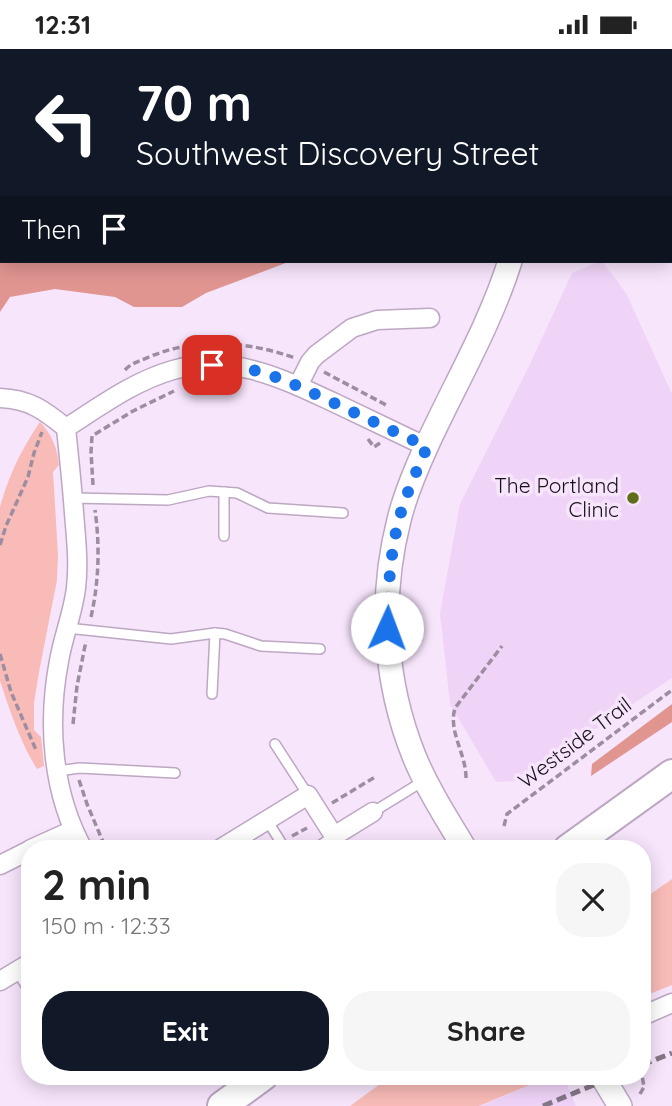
<!DOCTYPE html>
<html lang="en">
<head>
<meta charset="utf-8">
<style>
	:root { --surface:#fff; --page:#f6f6f6; --text:#222; --muted:#767676; --accent:#111827 }
	body { margin:0; font-family:Quicksand,sans-serif; background:var(--page); color:var(--text); height:100vh; display:flex; flex-direction:column; font-size:26px; white-space:nowrap }
	* { box-sizing:border-box; margin:0 }
	p { font-size:23px; color:var(--muted) }
	.icon { flex:none; width:38px; height:38px; fill:none; stroke:currentColor; stroke-width:2; stroke-linecap:round; stroke-linejoin:round }
	.map { position:relative; flex:1; overflow:hidden }
	.panel { position:absolute; left:21px; top:791px; width:630px; height:245px; display:flex; flex-direction:column; background:var(--surface); border-radius:28px; box-shadow:0 4px 18px #0003 }
	.panel>* { flex:none }
	.guide { position:absolute; left:0px; top:0px; width:672px; height:214px; box-shadow:0 4px 18px #0003; background:#111827; color:#fff; overflow:hidden }
	.pin { position:absolute; display:grid; place-items:center; width:60px; height:60px; color:#fff; margin:-30px; border-radius:14px; box-shadow:0 4px 10px #0006 }
	.me { position:absolute; width:77px; margin:-38px; rotate:2deg; stroke-linejoin:round; filter:drop-shadow(0 0 5px #0008) }
	.turn { display:flex; align-items:center; gap:24px; height:147px; padding:0 21px; font-size:32px }
	.turn .icon { width:91px; height:91px; stroke-width:2.5 }
	.turn b { display:block; font-size:49px; line-height:60px }
	.then { display:flex; align-items:center; height:66px; padding:0 21px; background:#0003; gap:14px; font-size:26px }
	.round { display:grid; place-items:center; flex:none; width:74px; height:74px; border-radius:28px; background:var(--page) }
	.summary { display:flex; align-items:center; justify-content:space-between; height:119px; padding:0 21px }
	h1 { font-size:42px; font-weight:700; line-height:52px }
	.action { display:flex; gap:14px; margin-top:auto; padding:14px 21px }
	.action a { flex:1; height:80px; border-radius:28px; background:var(--accent); color:#fff; font-size:28px; font-weight:700; line-height:80px; text-align:center }
	.action a+a { background:var(--page); color:var(--text) }
	.status { display:flex; justify-content:space-between; align-items:center; height:49px; padding:0 35px; background:var(--surface); direction:ltr }
	.status svg { height:19px; fill:currentColor }
	.map>svg:first-child { display:block }
	.built { fill:#f0d4f8 }
	.green { fill:#f9bbb7 }
	.forest { fill:#e19591 }
	.lines { fill:none; stroke-linecap:round; stroke-linejoin:round }
	.stream { stroke:#8bb6ee; stroke-width:5 }
	.service-casing { stroke:#bda7c3; stroke-width:12 }
	.minor-casing { stroke:#bda7c3; stroke-width:21 }
	.tertiary-casing { stroke:#bda7c3; stroke-width:26 }
	.primary-casing { stroke:#bda7c3; stroke-width:32 }
	.path { stroke:#9c8ea0; stroke-width:3.5; stroke-dasharray:7 3.5; stroke-linecap:butt }
	.service { stroke:#fff; stroke-width:9 }
	.minor { stroke:#fff; stroke-width:18 }
	.tertiary { stroke:#fff; stroke-width:23 }
	.primary { stroke:#fff; stroke-width:28 }
	.rail { stroke:#847787; stroke-width:5; stroke-dasharray:10 5; stroke-linecap:butt }
	.route { stroke:#1a73e8; stroke-width:12; stroke-dasharray:0 21.6 }
	.poi-dot { fill:#5e6d18; stroke:#f7e5fc; stroke-width:2.5 }
	.labels { text-anchor:middle; stroke-width:7; stroke-linejoin:round; paint-order:stroke }
	.poi-label { font-size:21px; fill:#19111b; stroke:#f7e5fc; text-anchor:end }
	.street-label { font-size:21px; fill:#19111b; stroke:#f7e5fc }
</style>
</head>
<body>
<div class="status"><b>12:31</b><svg viewBox="0 0 49 12"><path d="M0 12V9h3v3zM5 12V6h3v6zM10 12V3h3v9zM15 12V0h3v12zM26 1h20v11H26zM47 4h2v5h-2z"/></svg></div>
<div class="map">
<svg width="672" height="1057" viewBox="0 0 672 1057">
	<rect width="100%" height="100%" fill="#f7e5fc"/>
	<!-- built -->
	<g class="built">
		<polygon points="600,212 602,212 626,244 672,345 672,629 517,732 496,733 450,655 440,564 460,455 530,315 572,224"/>
		<polygon points="551,1027 563,1027 576,1057 481,1057"/>
	</g>
	<!-- green -->
	<g class="green">
		<path d="M 40,373 C 52,386 57,398 59,416 L 53,423 L 58,506 L 57,531 L 39,623 L 34,654 L 34,681 L 41,688 L 44,717 L 37,720 C 20,693 10,662 0,632 L 0,458 C 10,424 20,403 40,373 Z"/>
		<polygon points="672,830 672,936 647,946 642,946 642,851"/>
		<polygon points="391,1027 551,1027 479,1057 350,1057"/>
	</g>
	<!-- forest -->
	<g class="forest">
		<polygon points="0,0 325,0 320,2 2,2 2,44 0,44"/>
		<polygon points="2,185 2,212 291,212 206,244 182,258 134,258 115,248 55,240 10,248 0,263 0,186"/>
		<polygon points="672,655 672,673 591,727 592,715"/>
	</g>
	<g class="lines">
		<!-- stream -->
		<g class="stream">
			<polyline points="479,2 483,0"/>
			<polyline points="0,94 2,91"/>
		</g>
		<!-- service casing -->
		<g class="service-casing">
			<g id="service">
				<polyline points="224,443 224,487"/>
				<polyline points="73,449 168,451 209,442 237,444 268,459 343,464"/>
				<polyline points="67,579 171,590 215,584 225,585 261,597 320,600"/>
				<polyline points="212,645 215,584"/>
				<polyline points="275,695 308,746"/>
				<polyline points="57,722 80,719 175,724"/>
				<polyline points="373,763 425,731"/>
				<polyline points="267,771 285,800"/>
				<polyline points="315,800 334,787"/>
				<polyline points="17,922 30,943"/>
			</g>
		</g>
		<!-- minor casing -->
		<g class="minor-casing">
			<g id="minor">
				<polyline points="298,337 310,313 316,306 352,279 377,271 430,269"/>
				<path d="M 0,349 C 29,350 44,361 66,379 C 69,408 72,436 74,464 C 76,489 79,514 76,539 C 73,564 63,588 59,612 C 47,675 52,743 83,800"/>
				<path d="M 66,379 C 99,358 134,332 173,321 C 233,304 283,330 335,354 C 366,369 396,383 427,398"/>
				<polyline points="31,800 73,781"/>
				<polyline points="220,800 308,746 334,787 373,763"/>
				<polyline points="0,816 30,801"/>
				<polyline points="0,932 30,914"/>
				<polyline points="642,967 672,954"/>
			</g>
		</g>
		<!-- tertiary casing -->
		<g class="tertiary-casing">
			<g id="tertiary">
				<polyline points="508,0 508,2"/>
				<path d="M 465,800 C 447,770 427,739 414,707 C 384,632 379,549 399,471 C 405,446 416,420 427,396 C 455,335 490,276 510,212"/>
				<polyline points="602,1027 620,1057"/>
			</g>
		</g>
		<!-- primary casing -->
		<g class="primary-casing">
			<g id="primary">
				<polyline points="568,800 672,725"/>
				<polyline points="222,1057 263,1027"/>
			</g>
		</g>
		<!-- path -->
		<g class="path">
			<polyline points="537,0 537,2"/>
			<polyline points="670,208 672,209"/>
			<path d="M 125,321 C 131,314 140,312 149,308 C 196,288 247,292 295,309"/>
			<polyline points="324,323 388,357"/>
			<polyline points="368,390 374,398 380,394"/>
			<polyline points="93,436 91,403 92,387 133,362 174,342"/>
			<polyline points="0,496 6,477 28,428 34,404 42,383"/>
			<path d="M 91,568 C 99,532 100,497 95,461"/>
			<polyline points="0,605 11,643 36,701"/>
			<polyline points="73,675 77,637 86,592"/>
			<path d="M 466,729 C 466,704 448,683 455,659 L 502,597"/>
			<polyline points="79,731 87,755 106,800"/>
			<polyline points="332,754 375,728"/>
			<polyline points="504,777 507,765 672,641"/>
			<polyline points="292,787 307,779"/>
			<polyline points="642,822 647,829"/>
			<polyline points="640,1045 644,1038 642,1026"/>
		</g>
		<!-- service -->
		<use href="#service" class="service"/>
		<!-- minor -->
		<use href="#minor" class="minor"/>
		<!-- tertiary -->
		<use href="#tertiary" class="tertiary"/>
		<!-- primary -->
		<use href="#primary" class="primary"/>
		<!-- rail -->
		<g class="rail">
			<polyline points="642,1016 672,1004"/>
			<polyline points="543,1057 615,1027"/>
		</g>
	</g>
	<g class="lines">
		<!-- route -->
		<path class="route" d="M 212,316 C 259,316 293,335 334,354 C 365,369 396,383 427,398 C 417,421 406,445 399,470 C 390,505 388,542 387,579"/>
	</g>
	<!-- markers -->
	<circle class="poi-dot" cx="633" cy="449" r="7"/>
	<g class="labels">
		<!-- poi labels -->
		<g class="poi-label">
			<text x="619" y="444">The Portland<tspan x="619" dy="24">Clinic</tspan></text>
		</g>
		<!-- street labels -->
		<g class="street-label">
			<text transform="translate(575 694) rotate(-37)" y="7">Westside Trail</text>
		</g>
	</g>
</svg>
<div class="pin" style="left:212px;top:316px;background:#d93025"><svg class="icon" aria-label="arrive" viewBox="0 0 24 24"><path d="M6 21V4h12l-3 4 3 4H6"/></svg></div>
<svg class="me" style="left:387px;top:579px" viewBox="-20 -20 40 40"><circle r="19" fill="#fff"/><path d="M0-13L10 11 0 6-10 11z" fill="#1a73e8"/></svg>
<div class="guide">
<div class="turn"><svg class="icon" aria-label="left" viewBox="0 0 24 24"><path d="M17 20v-9H6M10 6l-5 5 5 5"/></svg><div><b>70 m</b>Southwest Discovery Street</div></div>
<div class="then">Then<svg class="icon" aria-label="arrive" viewBox="0 0 24 24"><path d="M6 21V4h12l-3 4 3 4H6"/></svg></div>
</div>
<section class="panel">
<div class="summary"><div><h1>2 min</h1><p>150 m · 12:33</p></div><a class="round"><svg class="icon" aria-label="close" viewBox="0 0 24 24"><path d="M6 6l12 12M18 6L6 18"/></svg></a></div>
<div class="action"><a>Exit</a><a>Share</a></div>
</section>
</div>
</body>
</html>
